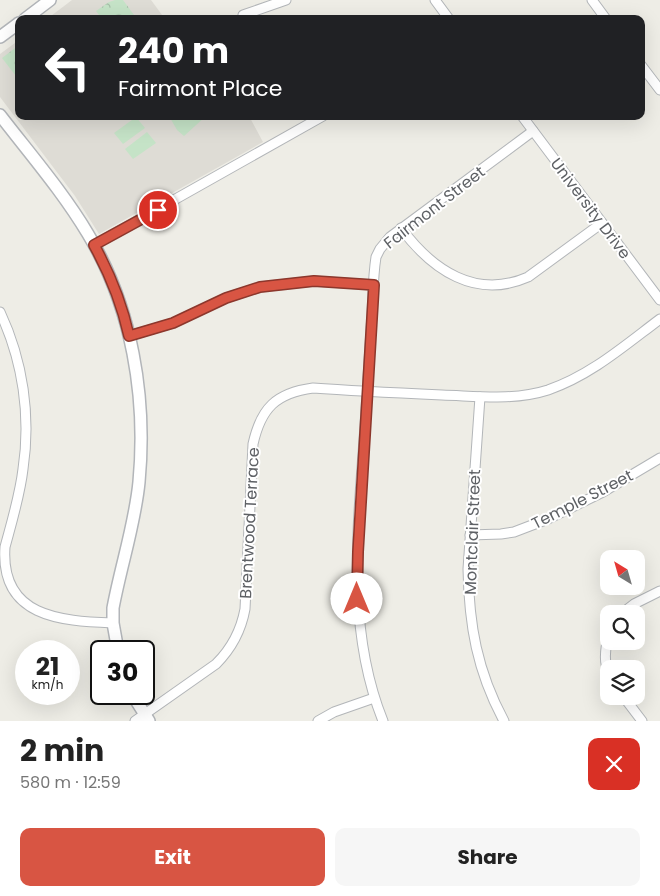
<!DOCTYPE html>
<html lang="en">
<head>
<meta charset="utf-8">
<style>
	:root { --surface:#fff; --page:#f6f6f6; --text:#222; --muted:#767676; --accent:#d85543 }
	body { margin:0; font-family:Poppins,sans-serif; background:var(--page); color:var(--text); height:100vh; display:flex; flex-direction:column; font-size:19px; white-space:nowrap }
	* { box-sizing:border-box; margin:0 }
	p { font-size:16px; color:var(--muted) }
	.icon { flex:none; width:28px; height:28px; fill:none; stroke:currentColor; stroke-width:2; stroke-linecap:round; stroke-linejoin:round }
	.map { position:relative; height:721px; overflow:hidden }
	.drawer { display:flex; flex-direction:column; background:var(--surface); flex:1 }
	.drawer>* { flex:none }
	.top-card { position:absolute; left:15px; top:15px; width:630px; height:105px; border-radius:10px; box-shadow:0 5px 20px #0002; background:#202124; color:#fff; overflow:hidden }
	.needle { width:32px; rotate:323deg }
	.tools { position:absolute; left:600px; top:550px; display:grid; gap:10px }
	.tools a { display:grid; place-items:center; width:45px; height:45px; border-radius:10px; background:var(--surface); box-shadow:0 5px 20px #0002; font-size:25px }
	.speed { position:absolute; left:15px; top:640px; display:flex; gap:10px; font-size:25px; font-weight:700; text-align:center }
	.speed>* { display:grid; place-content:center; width:65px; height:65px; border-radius:50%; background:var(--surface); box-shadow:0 5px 20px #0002; line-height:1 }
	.speed small { font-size:12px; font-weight:400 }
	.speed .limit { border:2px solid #111; border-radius:8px; background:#fff; color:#111 }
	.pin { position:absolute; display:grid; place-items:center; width:42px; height:42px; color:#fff; margin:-21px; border:2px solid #fff; border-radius:50%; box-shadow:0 1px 5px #0007 }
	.me { position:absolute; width:55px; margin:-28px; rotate:0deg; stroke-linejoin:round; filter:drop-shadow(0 0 4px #0008) }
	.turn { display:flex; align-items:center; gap:18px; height:105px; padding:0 20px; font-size:22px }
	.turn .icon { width:65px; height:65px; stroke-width:2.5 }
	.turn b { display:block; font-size:35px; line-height:42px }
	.round { display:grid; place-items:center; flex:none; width:52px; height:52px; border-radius:10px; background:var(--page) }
	.summary { display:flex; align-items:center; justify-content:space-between; height:85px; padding:0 20px }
	h1 { font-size:30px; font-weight:700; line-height:38px }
	.primary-button { display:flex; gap:10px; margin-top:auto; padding:10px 20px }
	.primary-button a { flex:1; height:58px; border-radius:10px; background:var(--accent); color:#fff; font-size:20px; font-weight:700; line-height:58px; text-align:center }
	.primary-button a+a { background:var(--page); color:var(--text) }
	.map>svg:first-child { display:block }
	.education { fill:#dedcd5 }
	.park { fill:url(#park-crowns) }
	.garden { fill:#c5e3c7 }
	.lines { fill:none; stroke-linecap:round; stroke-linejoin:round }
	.minor-casing { stroke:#b3b6b9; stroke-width:11 }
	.secondary-casing { stroke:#b2b5b9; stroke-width:14 }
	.minor { stroke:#fff; stroke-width:9 }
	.secondary { stroke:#fff; stroke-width:11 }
	.route-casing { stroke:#8c372c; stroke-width:12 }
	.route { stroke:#d85543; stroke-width:9 }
	.labels { text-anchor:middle; stroke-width:4; stroke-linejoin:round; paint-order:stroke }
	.street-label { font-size:16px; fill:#5e6165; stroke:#fff }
</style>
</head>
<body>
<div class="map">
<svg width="660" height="721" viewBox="0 0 660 721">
	<defs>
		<pattern id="park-crowns" width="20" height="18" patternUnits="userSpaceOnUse" patternTransform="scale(1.25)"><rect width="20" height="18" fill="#c5e3c7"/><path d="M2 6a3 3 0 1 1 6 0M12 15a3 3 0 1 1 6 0" fill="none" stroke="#a3bba5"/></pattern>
	</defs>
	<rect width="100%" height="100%" fill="#eeede6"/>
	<!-- education -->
	<g class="education">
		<polygon points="72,0 151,0 165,19 47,19"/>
		<polygon points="19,40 19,116 249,116 263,142 99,234 75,196 0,97 0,54"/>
	</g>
	<!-- park -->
	<g class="park">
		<polygon points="115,0 123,0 137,19 102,19 96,11 109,2"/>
		<polygon points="19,45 19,80 2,58"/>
	</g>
	<!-- garden -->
	<g class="garden">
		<polygon points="169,116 206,116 184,136 177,130"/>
		<polygon points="136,117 145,128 123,144 114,133"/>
		<polygon points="147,132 156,143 133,159 125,149"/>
	</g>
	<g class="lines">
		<!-- minor casing -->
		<g class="minor-casing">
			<g id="minor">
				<polyline points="435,0 449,19"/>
				<polyline points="592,0 606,19"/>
				<polyline points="243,15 286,0"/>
				<polyline points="641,65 660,90"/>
				<polyline points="522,116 660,300"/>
				<path d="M 401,228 C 432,270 476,300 528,277 L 602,223"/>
				<polyline points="94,245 323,116"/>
				<path d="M 0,312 C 23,361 31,416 23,469 C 20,495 12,521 5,547 C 0,617 60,621 113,623"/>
				<polyline points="129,336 173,323 226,298 260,287 314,281 374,285"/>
				<path d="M 480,397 L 468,569 C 469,625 477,671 504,721"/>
				<polyline points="470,535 501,534 514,532 548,519 603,492 660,458"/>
				<polyline points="621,614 634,604 660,591"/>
				<path d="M 609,635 C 605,648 603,661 609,674"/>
				<polyline points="623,696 642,721"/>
				<path d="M 135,721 L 216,664 C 232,648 241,631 245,609 L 253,444 C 261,408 276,393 313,388 C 356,391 399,393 442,395 C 477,396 514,401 548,390 C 591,375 624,346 660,319"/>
				<polyline points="318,721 334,712 374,698"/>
				<path d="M 383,721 C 343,622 360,513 366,409 C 368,377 370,345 372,314 C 373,295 373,276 376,257 L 380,249 L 390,237 L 533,131"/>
			</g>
		</g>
		<!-- secondary casing -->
		<g class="secondary-casing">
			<g id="secondary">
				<polyline points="25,19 50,0"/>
				<polyline points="0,37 19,23"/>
				<path d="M 0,115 C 30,154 63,192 88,234 C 132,307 147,397 139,482 C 135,524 121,565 113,608 L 113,623 L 118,651"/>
				<polyline points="132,694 149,721"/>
			</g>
		</g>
		<!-- minor -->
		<use href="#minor" class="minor"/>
		<!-- secondary -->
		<use href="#secondary" class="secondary"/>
	</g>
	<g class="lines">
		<!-- route casing -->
		<g class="route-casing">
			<path id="route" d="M 158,210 L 94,245 C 110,274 122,304 129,336 L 173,323 L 226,298 L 260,287 L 314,281 L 374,285 L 358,552 L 357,599"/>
		</g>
		<!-- route -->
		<use href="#route" class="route"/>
	</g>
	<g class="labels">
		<!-- street labels -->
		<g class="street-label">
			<text transform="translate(434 207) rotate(-38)" y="6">Fairmont Street</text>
			<text transform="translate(591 208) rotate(53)" y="6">University Drive</text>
			<text transform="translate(582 499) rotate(-27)" y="6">Temple Street</text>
			<text transform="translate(249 523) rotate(-87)" y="6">Brentwood Terrace</text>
			<text transform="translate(472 532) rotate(-88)" y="6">Montclair Street</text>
		</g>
	</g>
</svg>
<div class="tools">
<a><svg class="needle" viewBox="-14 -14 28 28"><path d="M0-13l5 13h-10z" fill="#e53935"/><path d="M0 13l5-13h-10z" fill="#767676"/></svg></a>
<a><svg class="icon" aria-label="search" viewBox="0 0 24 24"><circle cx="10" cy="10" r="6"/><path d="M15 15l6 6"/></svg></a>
<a><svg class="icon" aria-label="layers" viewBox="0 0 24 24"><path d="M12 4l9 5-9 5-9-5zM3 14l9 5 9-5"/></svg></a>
</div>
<div class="speed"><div>21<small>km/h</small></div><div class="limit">30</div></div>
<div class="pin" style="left:158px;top:210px;background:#d93025"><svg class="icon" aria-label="arrive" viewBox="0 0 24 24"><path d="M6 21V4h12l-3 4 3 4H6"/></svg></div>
<svg class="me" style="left:357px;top:599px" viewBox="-20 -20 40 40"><circle r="19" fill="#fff"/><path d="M0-13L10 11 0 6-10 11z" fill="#d85543"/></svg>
<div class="top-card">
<div class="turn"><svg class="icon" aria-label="left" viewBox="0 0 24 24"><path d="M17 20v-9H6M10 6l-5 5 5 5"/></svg><div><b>240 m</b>Fairmont Place</div></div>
</div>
</div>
<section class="drawer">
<div class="summary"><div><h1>2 min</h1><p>580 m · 12:59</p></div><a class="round" style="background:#d93025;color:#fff"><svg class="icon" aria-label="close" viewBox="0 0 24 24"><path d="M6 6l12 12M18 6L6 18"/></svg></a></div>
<div class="primary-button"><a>Exit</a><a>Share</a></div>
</section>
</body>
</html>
